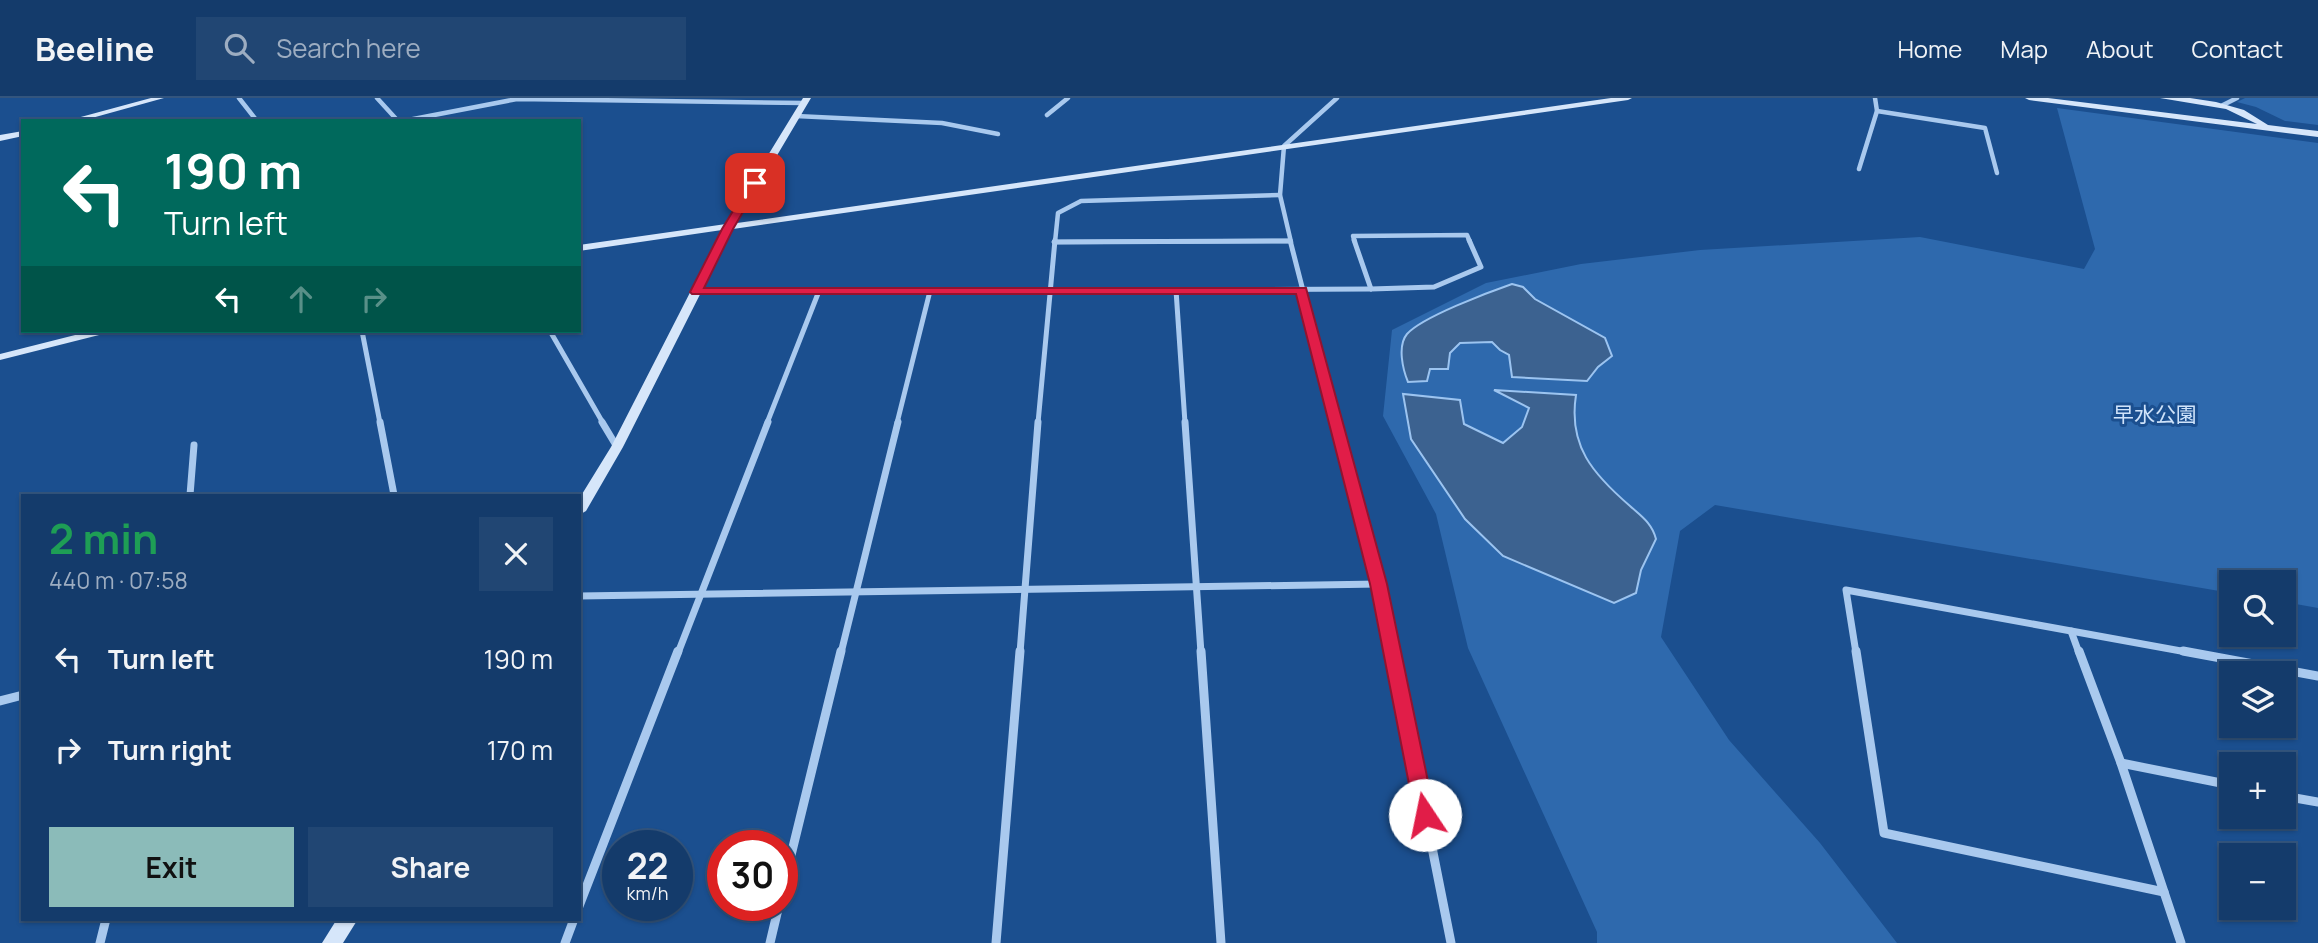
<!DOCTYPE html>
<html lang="en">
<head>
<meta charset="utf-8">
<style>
	:root { --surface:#143b6b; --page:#214673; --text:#f1f3f6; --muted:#9dadc1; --line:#33557e; --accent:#8bbbb9 }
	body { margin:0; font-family:Manrope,"Noto Sans JP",sans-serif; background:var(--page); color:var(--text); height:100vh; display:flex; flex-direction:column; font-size:26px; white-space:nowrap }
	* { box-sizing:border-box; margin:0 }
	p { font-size:23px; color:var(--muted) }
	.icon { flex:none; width:38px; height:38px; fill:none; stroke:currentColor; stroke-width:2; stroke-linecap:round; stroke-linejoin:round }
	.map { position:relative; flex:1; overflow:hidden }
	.details { position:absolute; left:21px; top:396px; width:560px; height:427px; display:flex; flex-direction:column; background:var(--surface); border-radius:0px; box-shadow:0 2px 5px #0004,0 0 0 2px var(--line) }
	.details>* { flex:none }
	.top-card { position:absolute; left:21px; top:21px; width:560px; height:214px; border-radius:0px; box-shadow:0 2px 5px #0004,0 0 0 2px var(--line); background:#00695c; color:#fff; overflow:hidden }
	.controls { position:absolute; left:2219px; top:472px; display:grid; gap:14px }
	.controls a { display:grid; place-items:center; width:77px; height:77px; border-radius:0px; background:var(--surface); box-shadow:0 2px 5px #0004,0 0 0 2px var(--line); font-size:35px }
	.speed { position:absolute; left:602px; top:732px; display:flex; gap:14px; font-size:35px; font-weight:700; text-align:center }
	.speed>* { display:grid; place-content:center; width:91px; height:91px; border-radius:50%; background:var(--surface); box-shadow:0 2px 5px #0004,0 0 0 2px var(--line); line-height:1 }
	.speed small { font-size:18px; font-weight:400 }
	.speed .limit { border:10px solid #d22; background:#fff; color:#111 }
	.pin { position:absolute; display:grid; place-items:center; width:60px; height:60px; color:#fff; margin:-30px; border-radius:14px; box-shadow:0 4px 10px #0006 }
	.me { position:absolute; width:77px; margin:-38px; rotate:349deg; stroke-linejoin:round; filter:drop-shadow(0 0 5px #0008) }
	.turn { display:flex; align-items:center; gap:24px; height:147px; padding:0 28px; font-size:32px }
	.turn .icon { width:91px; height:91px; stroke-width:2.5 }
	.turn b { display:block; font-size:49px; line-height:60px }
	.lanes { display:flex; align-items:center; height:66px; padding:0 28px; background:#0003; justify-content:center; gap:35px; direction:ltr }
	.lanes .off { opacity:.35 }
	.round { display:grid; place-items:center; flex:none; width:74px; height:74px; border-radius:0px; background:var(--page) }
	.summary { display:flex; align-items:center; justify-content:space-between; height:119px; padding:0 28px }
	h1 { font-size:42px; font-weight:700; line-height:52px; color:#1e9e55 }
	.primary-button { display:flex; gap:14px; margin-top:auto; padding:14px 28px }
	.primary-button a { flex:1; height:80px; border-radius:0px; background:var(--accent); color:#111; font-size:28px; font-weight:700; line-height:80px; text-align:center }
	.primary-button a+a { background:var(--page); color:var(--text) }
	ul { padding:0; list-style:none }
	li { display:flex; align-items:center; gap:21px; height:91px; padding:0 28px }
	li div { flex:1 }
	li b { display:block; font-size:26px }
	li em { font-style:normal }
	header { display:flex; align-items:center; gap:42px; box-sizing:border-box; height:98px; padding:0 35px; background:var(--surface); border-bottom:2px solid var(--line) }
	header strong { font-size:33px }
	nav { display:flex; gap:38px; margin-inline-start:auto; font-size:24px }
	.search { width:490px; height:63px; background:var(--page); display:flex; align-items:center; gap:18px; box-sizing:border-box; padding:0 24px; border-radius:0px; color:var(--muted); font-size:26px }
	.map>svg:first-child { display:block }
	.green { fill:#2e69ad }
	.water { fill:#3c6290; stroke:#9cc4f0; stroke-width:2 }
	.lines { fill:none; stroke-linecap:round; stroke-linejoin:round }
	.street-far3 { stroke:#a9c9ee; stroke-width:4.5 }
	.street-far2 { stroke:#a9c9ee; stroke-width:5 }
	.street-far1 { stroke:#a9c9ee; stroke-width:7 }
	.street { stroke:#a9c9ee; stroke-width:9 }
	.secondary { fill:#d6e6fa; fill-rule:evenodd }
	.route { fill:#e11d48; stroke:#92132f; stroke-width:2 }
	.labels { text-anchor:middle; stroke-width:6; stroke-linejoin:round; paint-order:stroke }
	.park-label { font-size:21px; fill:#cfe3fa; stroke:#1b4f8f }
</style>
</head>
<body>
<header>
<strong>Beeline</strong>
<div class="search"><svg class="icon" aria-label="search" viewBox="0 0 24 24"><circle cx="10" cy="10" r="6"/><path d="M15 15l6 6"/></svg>Search here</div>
<nav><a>Home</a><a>Map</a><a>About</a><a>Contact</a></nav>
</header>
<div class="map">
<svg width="2318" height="845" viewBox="0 0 2318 845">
	<rect width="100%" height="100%" fill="#1b4f8f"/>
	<!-- green -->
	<g class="green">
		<polygon points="2245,0 2318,0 2318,27 2285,23 2256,9 2237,4"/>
		<polygon points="2057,10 2318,45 2318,510 2284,504 2284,485 2231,485 2231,495 1715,407 1680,433 1661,539 1729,642 1820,745 1897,845 1597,845 1597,834 1468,550 1436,416 1383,318 1392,232 1486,185 1581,166 1700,152 1920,139 2084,171 2095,151"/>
	</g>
	<!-- water -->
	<g class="water">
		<path d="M 1512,186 L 1523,189 L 1535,201 L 1605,240 L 1612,258 L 1598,269 L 1587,283 L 1512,279 L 1509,257 L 1500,252 L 1492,244 L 1460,245 L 1450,255 L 1448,271 L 1430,271 L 1427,283 L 1408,284 C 1403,272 1397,248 1407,236 C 1422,219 1489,194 1512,186 Z"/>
		<path d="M 1494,292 L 1576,297 C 1568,348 1593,376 1630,408 C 1641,418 1652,425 1656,441 L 1641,472 L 1636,495 L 1614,505 L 1503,458 L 1465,421 L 1411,341 L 1403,296 L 1460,302 L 1464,326 L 1503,345 L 1522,329 L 1529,310 Z"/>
	</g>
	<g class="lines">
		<!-- street-far3 -->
		<g class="street-far3">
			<polyline points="239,0 257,23"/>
			<polyline points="377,0 398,23"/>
			<polyline points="2223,7 2237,0"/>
			<polyline points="1877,13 1985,30 1997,75"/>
			<polyline points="1047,17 1068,0"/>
			<polyline points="796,18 942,25 998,36"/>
			<polyline points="403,23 517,1 804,5"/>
			<polyline points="1859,71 1877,13 1875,0"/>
			<polyline points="1054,144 1290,143"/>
			<polyline points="1055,144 1058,115 1081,103 1280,97"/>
			<polyline points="1291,144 1280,97 1284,48 1337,0"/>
			<polyline points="1355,144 1353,138 1467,137 1470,144"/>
		</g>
		<!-- street-far2 -->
		<g class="street-far2">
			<polyline points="1290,142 1337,325"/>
			<polyline points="1354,142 1371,191"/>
			<polyline points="1054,144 1290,143"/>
			<polyline points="1371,191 1434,189 1481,169 1469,142"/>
			<polyline points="1176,192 1185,325"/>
			<polyline points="696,194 1371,191"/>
			<polyline points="362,233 380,325"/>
			<polyline points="550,233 603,325"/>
			<polyline points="767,325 819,193"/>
			<polyline points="897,325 930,193"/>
			<polyline points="1038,325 1055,142"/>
		</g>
		<!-- street-far1 -->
		<g class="street-far1">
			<polyline points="380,324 394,397"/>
			<polyline points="602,324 617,349"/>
			<polyline points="1185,324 1201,555"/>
			<polyline points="1336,324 1379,486 1393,555"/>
			<polyline points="190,397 194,347"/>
			<polyline points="579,498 1379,486"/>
			<polyline points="2071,533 2079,555"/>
			<polyline points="678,555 768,324"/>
			<polyline points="841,555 898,324"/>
			<polyline points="1020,555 1038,324"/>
			<polyline points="1856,555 1846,492 2192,555"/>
		</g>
		<!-- street -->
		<g class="street">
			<polyline points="1201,553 1221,845"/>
			<polyline points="1393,553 1451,845"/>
			<polyline points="1856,553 1884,735 2164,794"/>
			<polyline points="2079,553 2121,665 2181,845"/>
			<polyline points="2183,553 2318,578"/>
			<polyline points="0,603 23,597"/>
			<polyline points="2121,665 2231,687"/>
			<polyline points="2284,698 2318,704"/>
			<polyline points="782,794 841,553"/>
			<polyline points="579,808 678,553"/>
			<polyline points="100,845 106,821"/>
			<polyline points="565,845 574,821"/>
			<polyline points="770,845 779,807"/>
			<polyline points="996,845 1020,553"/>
		</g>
		<!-- secondary -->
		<g class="secondary">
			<polygon points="151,0 164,0 81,23 66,23"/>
			<polygon points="803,0 811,0 737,125 1611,0 1632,0 1628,2 733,131 623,349 586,413 579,417 579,401 611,349 722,132 579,153 579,147 726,126"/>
			<polygon points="2025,0 2048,0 2257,26 2226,11 2160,0 2190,0 2216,4 2244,12 2268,27 2318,33 2318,39 2029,2"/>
			<polygon points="23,33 23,38 0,43 0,37"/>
			<polygon points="91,233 109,233 107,235 0,262 0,256"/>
			<polygon points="337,821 358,821 343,845 322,845"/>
		</g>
	</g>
	<!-- route -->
	<polygon class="route" points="755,82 760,85 733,131 704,190 1306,190 1387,486 1435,717 1432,723 1425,725 1418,723 1415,717 1370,486 1296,196 692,196 690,194 722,131 750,85"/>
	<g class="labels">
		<!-- park labels -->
		<g class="park-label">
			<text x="2155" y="324">早水公園</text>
		</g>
	</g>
</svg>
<div class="controls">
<a><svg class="icon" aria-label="search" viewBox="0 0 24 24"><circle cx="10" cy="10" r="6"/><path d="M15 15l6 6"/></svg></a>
<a><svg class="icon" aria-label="layers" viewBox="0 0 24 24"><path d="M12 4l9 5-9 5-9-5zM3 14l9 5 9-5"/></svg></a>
<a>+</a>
<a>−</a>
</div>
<div class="speed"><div>22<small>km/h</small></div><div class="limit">30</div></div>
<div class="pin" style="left:755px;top:85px;background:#d93025"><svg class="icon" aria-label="arrive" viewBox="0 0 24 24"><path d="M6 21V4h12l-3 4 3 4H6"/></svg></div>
<svg class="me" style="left:1425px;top:717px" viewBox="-20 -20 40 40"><circle r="19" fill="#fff"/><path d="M0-13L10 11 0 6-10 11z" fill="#e11d48"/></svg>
<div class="top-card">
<div class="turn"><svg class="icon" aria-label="left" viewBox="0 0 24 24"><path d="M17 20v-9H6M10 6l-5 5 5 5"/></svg><div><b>190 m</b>Turn left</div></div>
<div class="lanes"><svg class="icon" aria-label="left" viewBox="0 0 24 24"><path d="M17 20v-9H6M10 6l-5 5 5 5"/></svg><svg class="icon off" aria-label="ahead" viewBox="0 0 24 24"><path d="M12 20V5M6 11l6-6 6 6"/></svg><svg class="icon off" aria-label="right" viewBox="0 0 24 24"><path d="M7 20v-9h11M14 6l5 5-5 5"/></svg></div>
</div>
<section class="details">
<div class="summary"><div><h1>2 min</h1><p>440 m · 07:58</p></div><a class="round"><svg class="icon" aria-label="close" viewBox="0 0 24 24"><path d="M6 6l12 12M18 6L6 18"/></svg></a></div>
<ul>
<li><svg class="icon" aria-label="left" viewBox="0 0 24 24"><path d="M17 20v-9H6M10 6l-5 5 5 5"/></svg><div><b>Turn left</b></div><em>190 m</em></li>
<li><svg class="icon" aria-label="right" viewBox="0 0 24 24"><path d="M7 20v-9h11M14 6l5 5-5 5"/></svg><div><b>Turn right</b></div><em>170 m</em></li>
</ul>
<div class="primary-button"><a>Exit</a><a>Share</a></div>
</section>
</div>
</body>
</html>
